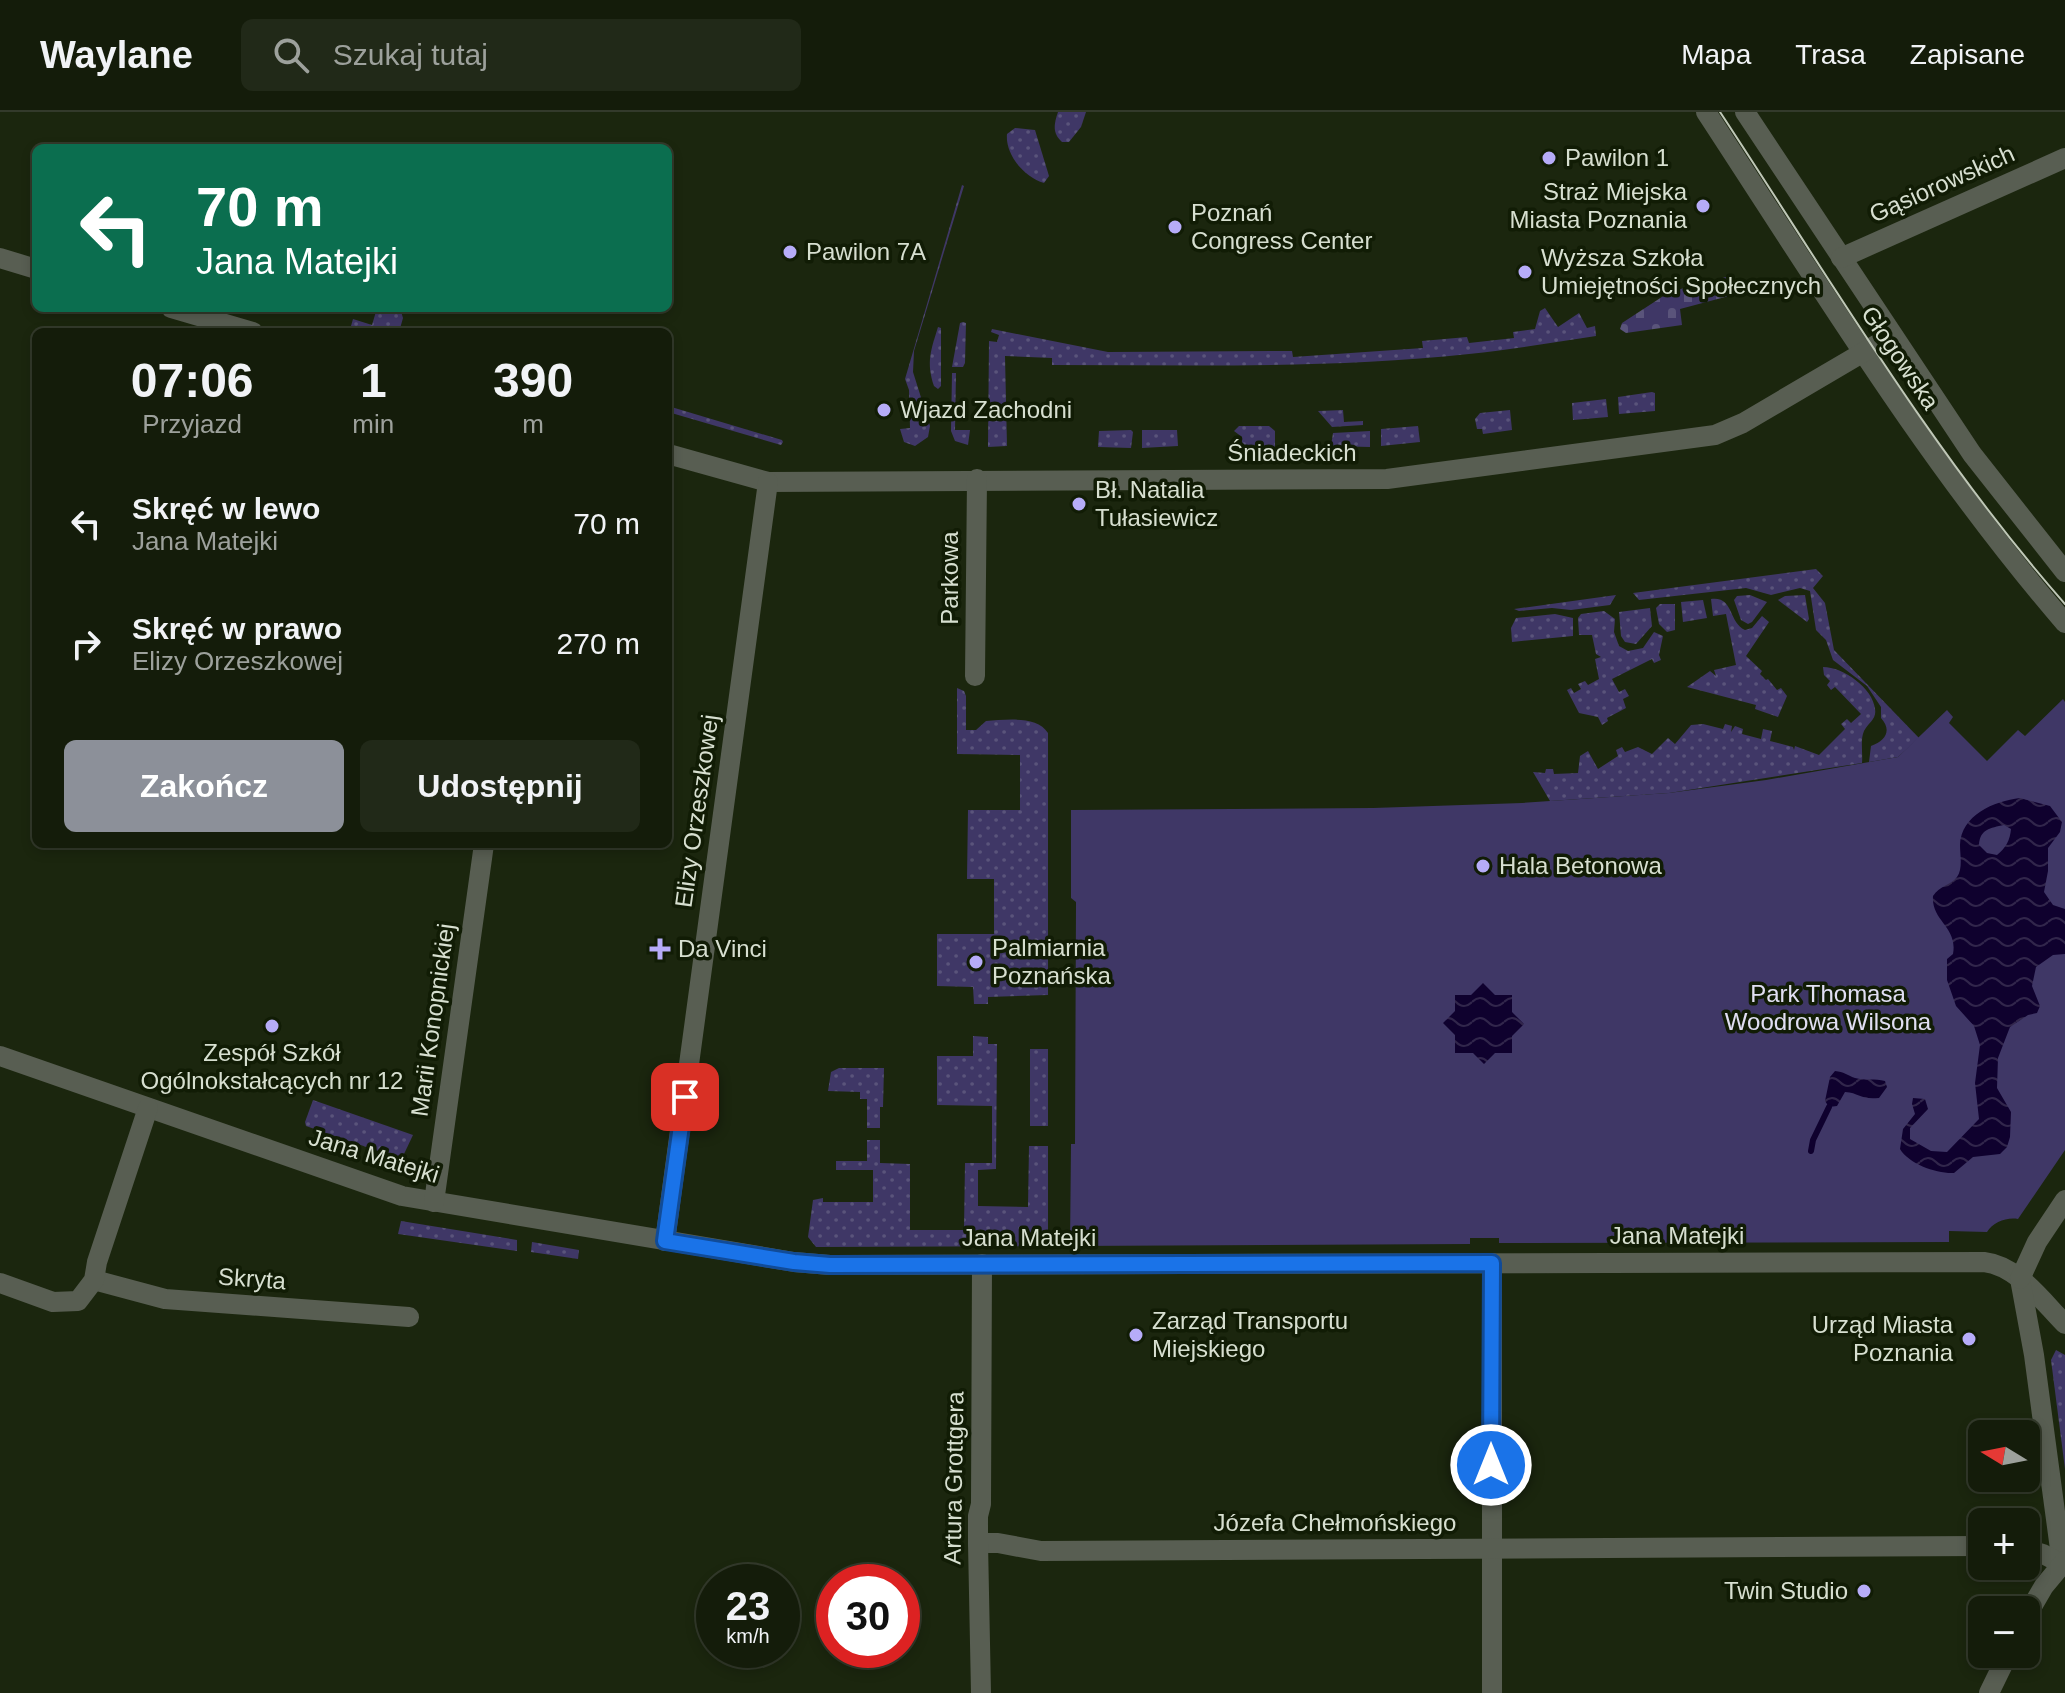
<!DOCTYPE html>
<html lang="pl">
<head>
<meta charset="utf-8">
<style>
	:root { --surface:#141c0a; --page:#212918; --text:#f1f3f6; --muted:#9da19c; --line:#333a2b; --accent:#8c9099 }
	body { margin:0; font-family:Arial,sans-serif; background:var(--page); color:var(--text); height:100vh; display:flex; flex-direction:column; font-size:30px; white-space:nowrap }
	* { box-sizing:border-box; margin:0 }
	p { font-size:26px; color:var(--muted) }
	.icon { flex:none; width:44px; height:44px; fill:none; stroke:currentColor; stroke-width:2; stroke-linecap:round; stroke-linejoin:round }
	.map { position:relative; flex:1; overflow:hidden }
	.side { position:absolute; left:32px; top:216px; width:640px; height:520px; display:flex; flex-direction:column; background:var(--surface); border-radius:12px; box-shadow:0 4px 12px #0003,0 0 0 2px var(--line) }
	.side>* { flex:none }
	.hud { position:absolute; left:32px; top:32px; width:640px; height:168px; border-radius:12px; box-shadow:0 4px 12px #0003,0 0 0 2px var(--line); background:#0b6e4f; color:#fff; overflow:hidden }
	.needle { width:52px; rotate:280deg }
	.buttons { position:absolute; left:1968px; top:1308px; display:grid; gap:16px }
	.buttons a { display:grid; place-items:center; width:72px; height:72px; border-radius:12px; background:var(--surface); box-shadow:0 4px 12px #0003,0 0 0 2px var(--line); font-size:40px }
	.speed { position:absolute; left:696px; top:1452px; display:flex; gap:16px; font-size:40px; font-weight:700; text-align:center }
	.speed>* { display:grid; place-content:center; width:104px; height:104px; border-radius:50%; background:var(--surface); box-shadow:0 4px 12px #0003,0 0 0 2px var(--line); line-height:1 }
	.speed small { font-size:20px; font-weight:400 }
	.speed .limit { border:12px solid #d22; background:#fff; color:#111 }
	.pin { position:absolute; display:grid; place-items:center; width:68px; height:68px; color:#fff; margin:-34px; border-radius:16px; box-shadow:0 4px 12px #0006 }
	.me { position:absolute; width:88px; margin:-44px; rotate:0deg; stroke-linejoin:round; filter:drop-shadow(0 0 6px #0008) }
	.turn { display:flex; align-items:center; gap:28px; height:168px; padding:0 32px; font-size:36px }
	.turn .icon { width:104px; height:104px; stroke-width:2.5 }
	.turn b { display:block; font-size:56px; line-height:68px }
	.eta { display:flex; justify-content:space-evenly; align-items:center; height:136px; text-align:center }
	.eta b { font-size:48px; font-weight:800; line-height:56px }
	.cta { display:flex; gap:16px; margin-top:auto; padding:16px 32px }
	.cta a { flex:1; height:92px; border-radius:12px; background:var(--accent); color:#fff; font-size:32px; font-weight:800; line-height:92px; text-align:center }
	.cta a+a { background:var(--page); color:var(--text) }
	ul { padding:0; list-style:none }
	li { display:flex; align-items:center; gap:24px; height:120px; padding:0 32px }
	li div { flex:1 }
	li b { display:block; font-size:30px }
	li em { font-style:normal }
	header { display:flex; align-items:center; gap:48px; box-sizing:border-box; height:112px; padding:0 40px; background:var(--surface); border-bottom:2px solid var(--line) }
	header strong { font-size:38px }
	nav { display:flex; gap:44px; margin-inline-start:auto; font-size:28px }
	.search { width:560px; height:72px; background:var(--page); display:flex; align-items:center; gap:20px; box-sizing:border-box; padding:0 28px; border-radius:12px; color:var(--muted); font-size:30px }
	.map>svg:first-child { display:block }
	.grass { fill:url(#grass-dots) }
	.cemetery { fill:url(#cemetery-stones) }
	.park { fill:#3f3766 }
	.water { fill:url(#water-waves); fill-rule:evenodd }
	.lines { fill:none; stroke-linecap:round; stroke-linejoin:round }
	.stream { stroke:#0f012e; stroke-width:6 }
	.minor { stroke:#585e52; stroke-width:20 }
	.tram { stroke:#bfc7b7; stroke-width:2 }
	.route-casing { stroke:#114b97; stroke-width:20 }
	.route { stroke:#1a73e8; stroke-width:14 }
	.poi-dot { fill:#b6acf8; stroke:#111c05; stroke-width:3 }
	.labels { text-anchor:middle; stroke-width:7; stroke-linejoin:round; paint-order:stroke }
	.poi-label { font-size:24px; fill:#d7dfd0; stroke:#111c05; text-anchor:start }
	.street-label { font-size:24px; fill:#d7dfd0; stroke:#111c05 }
	.park-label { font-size:24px; fill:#e1dff3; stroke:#111c05 }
</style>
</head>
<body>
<header>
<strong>Waylane</strong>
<div class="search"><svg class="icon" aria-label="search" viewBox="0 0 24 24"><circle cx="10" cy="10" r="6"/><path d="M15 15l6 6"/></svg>Szukaj tutaj</div>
<nav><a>Mapa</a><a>Trasa</a><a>Zapisane</a></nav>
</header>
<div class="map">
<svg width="2065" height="1581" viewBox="0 0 2065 1581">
	<defs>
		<pattern id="grass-dots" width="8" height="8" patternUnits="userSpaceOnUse" patternTransform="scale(2)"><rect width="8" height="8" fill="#3f3766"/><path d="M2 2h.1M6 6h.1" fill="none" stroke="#5a547b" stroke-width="1.8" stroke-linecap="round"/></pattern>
		<pattern id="cemetery-stones" width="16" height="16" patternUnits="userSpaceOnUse" patternTransform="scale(2)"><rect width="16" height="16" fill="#3f3766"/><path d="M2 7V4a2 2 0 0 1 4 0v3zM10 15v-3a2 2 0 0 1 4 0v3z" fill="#5a547b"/></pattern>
		<pattern id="water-waves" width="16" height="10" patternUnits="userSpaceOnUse" patternTransform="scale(2)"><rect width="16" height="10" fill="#0f012e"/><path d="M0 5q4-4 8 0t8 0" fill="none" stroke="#31264b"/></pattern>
	</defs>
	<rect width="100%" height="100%" fill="#1b260e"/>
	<!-- grass -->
	<g class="grass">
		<path d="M 1058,0 L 1086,0 L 1081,15 L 1069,30 L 1062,30 C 1052,21 1054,12 1058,0 Z"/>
		<path d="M 1015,16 L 1035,18 L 1049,64 L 1044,71 C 1025,66 1005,43 1007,22 Z"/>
		<polygon points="962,73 964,74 914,239 913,260 930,314 928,325 915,334 904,330 900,317 910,316 909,278 905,267"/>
		<polygon points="377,196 400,196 403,206 399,220 373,220 351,214 353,207 372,213"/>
		<path d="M 1545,196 L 1558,215 L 1579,201 L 1587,216 L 1595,214 L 1596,224 C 1554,230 1511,238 1469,242 C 1331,257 1191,253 1052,253 L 1052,246 L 1005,244 L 1007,334 L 988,335 L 989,229 L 997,230 L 999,223 L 991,220 L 992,217 L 1108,240 L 1292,239 L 1293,245 L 1423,236 L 1422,229 L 1467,225 L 1469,231 L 1514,226 L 1513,220 L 1535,217 L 1540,199 Z"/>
		<polygon points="963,210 966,211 965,251 963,255 952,255 960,211"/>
		<path d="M 938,215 L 941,216 L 941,274 L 938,277 L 934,274 C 926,250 931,238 938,215 Z"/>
		<polygon points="952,261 956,261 955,318 970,318 968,333 955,329 951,319"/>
		<polygon points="1652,280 1655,281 1655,299 1619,302 1618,285"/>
		<polygon points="1606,287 1608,305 1573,308 1572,291"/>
		<polygon points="668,294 782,328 783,330 781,333 668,300"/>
		<polygon points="1343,298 1344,310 1363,309 1363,313 1332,315 1318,299"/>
		<polygon points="1510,298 1512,318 1483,322 1482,317 1477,317 1475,307 1480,301"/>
		<polygon points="1239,314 1269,314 1275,319 1275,336 1242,336 1242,325 1234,319"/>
		<polygon points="1418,314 1420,330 1381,334 1381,317"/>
		<polygon points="1131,318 1133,320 1131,336 1098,335 1099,319"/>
		<polygon points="1142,318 1177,318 1178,334 1142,336"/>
		<polygon points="1370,319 1370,335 1331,334 1333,321"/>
		<path d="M 1816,457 L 1823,464 L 1813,476 L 1825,491 L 1834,538 L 1919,626 L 1898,645 L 1869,650 L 1871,634 C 1886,629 1892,618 1881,606 L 1881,595 L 1867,574 L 1833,548 L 1826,528 L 1816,518 L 1810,479 L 1800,476 L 1771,483 L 1746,476 L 1639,488 L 1633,481 Z"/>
		<polygon points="1616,483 1610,493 1571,498 1552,496 1519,499 1514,497"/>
		<polygon points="1750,483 1767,490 1752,510 1748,512 1741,508 1734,488 1737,484"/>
		<polygon points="1805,483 1809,507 1807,510 1778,488 1785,484"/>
		<path d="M 1711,487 C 1734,484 1728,510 1745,518 L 1752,516 L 1762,504 L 1769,510 L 1746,544 L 1762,559 L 1760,562 L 1766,568 L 1768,567 L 1777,578 L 1781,576 L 1787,584 L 1778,605 L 1755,597 L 1756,593 L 1687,575 L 1710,559 L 1716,564 L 1714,558 L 1736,553 L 1726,502 L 1713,504 Z"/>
		<polygon points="1703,488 1707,506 1683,510 1681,490"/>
		<polygon points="1660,492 1675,492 1675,518 1667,520 1659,512 1656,496"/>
		<polygon points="1650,496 1652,514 1636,532 1625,530 1621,524 1619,500"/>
		<polygon points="1604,499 1615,507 1614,520 1619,534 1628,539 1643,536 1654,520 1663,524 1659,543 1661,548 1654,551 1652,547 1612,567 1619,580 1625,577 1629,584 1623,587 1626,596 1607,606 1608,609 1602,613 1598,605 1579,601 1567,578 1571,576 1574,581 1581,577 1578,572 1585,569 1588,573 1599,567 1595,547 1601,545 1596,542 1592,523 1579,523 1578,506 1581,502"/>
		<polygon points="1555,502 1573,506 1573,524 1512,530 1511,516 1516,506"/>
		<path d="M 1823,555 C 1843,555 1873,576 1875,597 C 1877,607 1868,611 1864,619 C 1860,628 1863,641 1862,651 L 1669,681 L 1550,689 L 1533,660 L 1545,661 L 1546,657 L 1553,657 L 1554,662 L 1578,661 L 1580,644 L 1588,639 L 1598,657 L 1618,644 L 1616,638 L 1622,635 L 1625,640 L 1638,635 L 1652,642 L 1668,626 L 1675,632 L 1691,613 L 1703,612 L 1723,617 L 1725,612 L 1732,614 L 1731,620 L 1735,614 L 1743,617 L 1742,622 L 1761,627 L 1763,617 L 1772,619 L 1770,629 L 1793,635 L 1794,638 L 1795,634 L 1819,643 L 1845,617 L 1841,612 L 1847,607 L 1851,611 L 1861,602 L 1835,575 L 1831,578 L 1827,573 L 1830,569 L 1824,563 Z"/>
		<path d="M 957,576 L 964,579 L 966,584 L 966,618 L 976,618 L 986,609 C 1005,608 1037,603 1048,621 L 1048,883 L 988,885 L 988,892 L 974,892 L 973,875 L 937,874 L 937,822 L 994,822 L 994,767 L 967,767 L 968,698 L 1020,698 L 1020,643 L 957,642 Z"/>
		<polygon points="973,924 988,925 988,932 997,932 996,1057 978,1058 978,1094 1028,1095 1029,1034 1048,1034 1048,1134 816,1135 808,1125 813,1088 823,1086 823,1090 873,1090 873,1058 836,1058 836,1049 867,1049 867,1028 880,1028 880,1051 910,1052 910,1118 964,1118 965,1051 992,1051 992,994 937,993 937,944 973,944"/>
		<rect x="1030" y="937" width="18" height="77"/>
		<polygon points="839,956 884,956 883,995 880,995 880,1016 867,1016 867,987 860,987 860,980 828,979 831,960"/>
		<polygon points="313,988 413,1023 404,1042 398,1046 306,1014 305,1010"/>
		<polygon points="401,1109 517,1128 517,1139 398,1122"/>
		<polygon points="532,1130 579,1138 578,1147 531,1140"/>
		<polygon points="2056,1238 2065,1243 2065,1357 2051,1248"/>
	</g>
	<!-- cemetery -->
	<polygon class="cemetery" points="1729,164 1735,167 1744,180 1680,197 1682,213 1626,221 1620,217 1622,211 1668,181 1703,170 1705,171 1709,185 1723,181 1719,167"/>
	<!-- park -->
	<path class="park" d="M 2063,587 L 2065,590 L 2065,1038 L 2018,1107 C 2007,1105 1993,1110 1987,1120 L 1949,1119 L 1949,1130 L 1499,1131 L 1499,1126 L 1470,1126 L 1470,1132 L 1070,1134 L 1071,1032 L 1075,1032 L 1076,790 L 1071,786 L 1071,698 L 1373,696 L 1522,691 L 1669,681 L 1766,668 L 1898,645 L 1947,598 L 1953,605 L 1949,611 L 1987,649 L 2018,618 L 2025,624 Z"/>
	<!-- water -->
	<g class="water">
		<path d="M 2020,686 L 2050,694 L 2062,710 L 2060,720 L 2048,736 L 2048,759 L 2044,780 L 2053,793 L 2065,797 L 2065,842 L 2053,843 L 2036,855 L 2032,874 L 2040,894 L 2037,901 L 2028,903 L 2010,915 L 1998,946 L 1997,976 L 2011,1000 L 2010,1025 L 2007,1035 L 2000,1042 L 1973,1045 L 1954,1061 C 1937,1062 1909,1052 1900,1037 L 1903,1017 L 1915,1002 L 1912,992 L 1913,986 L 1925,987 L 1928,997 L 1910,1016 L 1910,1027 L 1931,1039 L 1947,1040 L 1979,1007 L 1975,971 L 1980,933 L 1974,914 L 1956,894 L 1947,868 L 1947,847 L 1953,842 C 1958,815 1931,809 1933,784 C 1939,774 1951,773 1957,765 C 1963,757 1960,743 1960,733 C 1961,703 1994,689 2020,686 ZM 2004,713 L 2011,717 C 2010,728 2006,736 1997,743 L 1987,741 L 1979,733 C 1980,717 1990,716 2004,713 Z"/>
		<polygon points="1483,871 1495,883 1512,883 1512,900 1524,912 1512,924 1512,941 1495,941 1484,952 1473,941 1455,941 1455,923 1443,911 1455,899 1455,883 1471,883"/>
		<path d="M 1835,959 C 1844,960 1847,963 1855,966 C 1865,969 1875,966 1885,969 L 1887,975 L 1879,986 C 1860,988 1860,981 1845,980 L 1837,994 L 1829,995 L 1825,989 L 1830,965 Z"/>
	</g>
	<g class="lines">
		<!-- stream -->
		<polyline class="stream" points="1811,1039 1813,1028 1829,995"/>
		<!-- minor -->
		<g class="minor">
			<path d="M 1706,0 C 1820,174 1929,353 2065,511"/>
			<polyline points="1745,0 1972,342 2065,460"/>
			<polyline points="0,146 36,157"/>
			<polyline points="1841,146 2065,46"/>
			<polyline points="171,196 253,220"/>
			<polyline points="668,342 768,370 1387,367 1715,323 1743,311 1891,224"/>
			<polyline points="975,564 977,367"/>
			<path d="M 0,944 L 402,1084 L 794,1150 L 830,1153 L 1984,1150 C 2018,1154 2042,1189 2065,1212"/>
			<polyline points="434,1090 484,732"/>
			<polyline points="665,1129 768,370"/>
			<polyline points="1492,1151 1492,1581"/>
			<polyline points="2020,1167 2034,1243 2062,1452"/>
			<polyline points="2020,1167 2037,1130 2065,1088"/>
			<polyline points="94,1168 165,1187 409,1205"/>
			<polyline points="0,1171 53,1190 78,1189 94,1168 97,1150 148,996"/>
			<polyline points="978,1431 998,1431 1041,1439 1982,1434"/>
			<polyline points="2026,1437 2043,1442 2062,1452"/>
			<polyline points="2026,1505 2044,1474 2065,1449"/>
			<polyline points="981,1581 978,1431 978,1404 981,1392 982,1152"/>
			<polyline points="1989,1581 2008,1542"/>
		</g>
		<!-- tram -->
		<path class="tram" d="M 1720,0 C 1830,167 1933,342 2065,492"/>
	</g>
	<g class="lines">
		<!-- route casing -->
		<g class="route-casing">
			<polyline id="route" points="685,985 665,1129 794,1150 830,1153 1492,1151 1491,1353"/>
		</g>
		<!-- route -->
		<use href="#route" class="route"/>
	</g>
	<!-- markers -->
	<g class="poi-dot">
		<circle cx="1549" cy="46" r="8"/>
		<circle cx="1703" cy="94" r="8"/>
		<circle cx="1175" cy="115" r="8"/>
		<circle cx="790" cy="140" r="8"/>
		<circle cx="1525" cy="160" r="8"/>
		<circle cx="884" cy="298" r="8"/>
		<circle cx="1079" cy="392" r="8"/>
		<circle cx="1483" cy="754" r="8"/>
		<path d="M656 825h8v8h8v8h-8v8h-8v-8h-8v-8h8z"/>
		<circle cx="976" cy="850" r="8"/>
		<circle cx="272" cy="914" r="8"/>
		<circle cx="1136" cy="1223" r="8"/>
		<circle cx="1969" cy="1227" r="8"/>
		<circle cx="1864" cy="1479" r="8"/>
	</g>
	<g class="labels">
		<!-- poi labels -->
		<g class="poi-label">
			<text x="1565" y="54">Pawilon 1</text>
			<text x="1687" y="88" text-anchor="end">Straż Miejska<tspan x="1687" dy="28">Miasta Poznania</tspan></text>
			<text x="1191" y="109">Poznań<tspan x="1191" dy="28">Congress Center</tspan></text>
			<text x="806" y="148">Pawilon 7A</text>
			<text x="1541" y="154">Wyższa Szkoła<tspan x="1541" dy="28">Umiejętności Społecznych</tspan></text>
			<text x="900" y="306">Wjazd Zachodni</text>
			<text x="1095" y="386">Bł. Natalia<tspan x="1095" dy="28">Tułasiewicz</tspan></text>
			<text x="1499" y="762">Hala Betonowa</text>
			<text x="992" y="844">Palmiarnia<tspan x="992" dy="28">Poznańska</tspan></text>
			<text x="678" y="845">Da Vinci</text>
			<text x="272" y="949" text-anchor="middle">Zespół Szkół<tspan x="272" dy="28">Ogólnokstałcących nr 12</tspan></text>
			<text x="1152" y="1217">Zarząd Transportu<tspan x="1152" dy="28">Miejskiego</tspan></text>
			<text x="1953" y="1221" text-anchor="end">Urząd Miasta<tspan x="1953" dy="28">Poznania</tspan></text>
			<text x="1848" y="1487" text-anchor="end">Twin Studio</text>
		</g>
		<!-- street labels -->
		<g class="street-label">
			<text transform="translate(1942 72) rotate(-24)" y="8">Gąsiorowskich</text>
			<text transform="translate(1900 246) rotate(56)" y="8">Głogowska</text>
			<text x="1292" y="349">Śniadeckich</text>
			<text transform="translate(950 466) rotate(-90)" y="8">Parkowa</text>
			<text transform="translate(697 699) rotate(-82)" y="8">Elizy Orzeszkowej</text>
			<text transform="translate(433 908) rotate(-82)" y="8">Marii Konopnickiej</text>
			<text transform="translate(374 1044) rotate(17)" y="8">Jana Matejki</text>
			<text x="1677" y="1132">Jana Matejki</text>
			<text x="1029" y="1134">Jana Matejki</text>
			<text transform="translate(252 1167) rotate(4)" y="8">Skryta</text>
			<text transform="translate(954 1366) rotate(-89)" y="8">Artura Grottgera</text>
			<text x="1335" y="1419">Józefa Chełmońskiego</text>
		</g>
		<!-- park labels -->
		<g class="park-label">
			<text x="1828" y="890">Park Thomasa<tspan x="1828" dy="28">Woodrowa Wilsona</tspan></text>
		</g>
	</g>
</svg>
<div class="buttons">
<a><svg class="needle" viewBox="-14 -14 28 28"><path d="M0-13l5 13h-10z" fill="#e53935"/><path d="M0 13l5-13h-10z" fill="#9da19c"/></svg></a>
<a>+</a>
<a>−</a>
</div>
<div class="speed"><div>23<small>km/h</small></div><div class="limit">30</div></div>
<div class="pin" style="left:685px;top:985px;background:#d93025"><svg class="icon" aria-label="arrive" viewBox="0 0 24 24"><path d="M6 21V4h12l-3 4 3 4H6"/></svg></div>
<svg class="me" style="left:1491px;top:1353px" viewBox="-20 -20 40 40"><circle r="17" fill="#1a73e8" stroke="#fff" stroke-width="3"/><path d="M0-11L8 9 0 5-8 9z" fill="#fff"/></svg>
<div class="hud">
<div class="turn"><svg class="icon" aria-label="left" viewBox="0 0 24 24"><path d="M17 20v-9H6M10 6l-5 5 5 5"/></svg><div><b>70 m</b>Jana Matejki</div></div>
</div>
<section class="side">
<div class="eta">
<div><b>07:06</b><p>Przyjazd</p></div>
<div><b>1</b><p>min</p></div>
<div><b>390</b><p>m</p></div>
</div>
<ul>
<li><svg class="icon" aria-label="left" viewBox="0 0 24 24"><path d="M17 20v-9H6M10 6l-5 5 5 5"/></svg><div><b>Skręć w lewo</b><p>Jana Matejki</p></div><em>70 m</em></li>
<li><svg class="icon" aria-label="right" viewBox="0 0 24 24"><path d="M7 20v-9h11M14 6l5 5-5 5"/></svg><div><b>Skręć w prawo</b><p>Elizy Orzeszkowej</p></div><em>270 m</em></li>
</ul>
<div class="cta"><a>Zakończ</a><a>Udostępnij</a></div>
</section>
</div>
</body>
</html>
